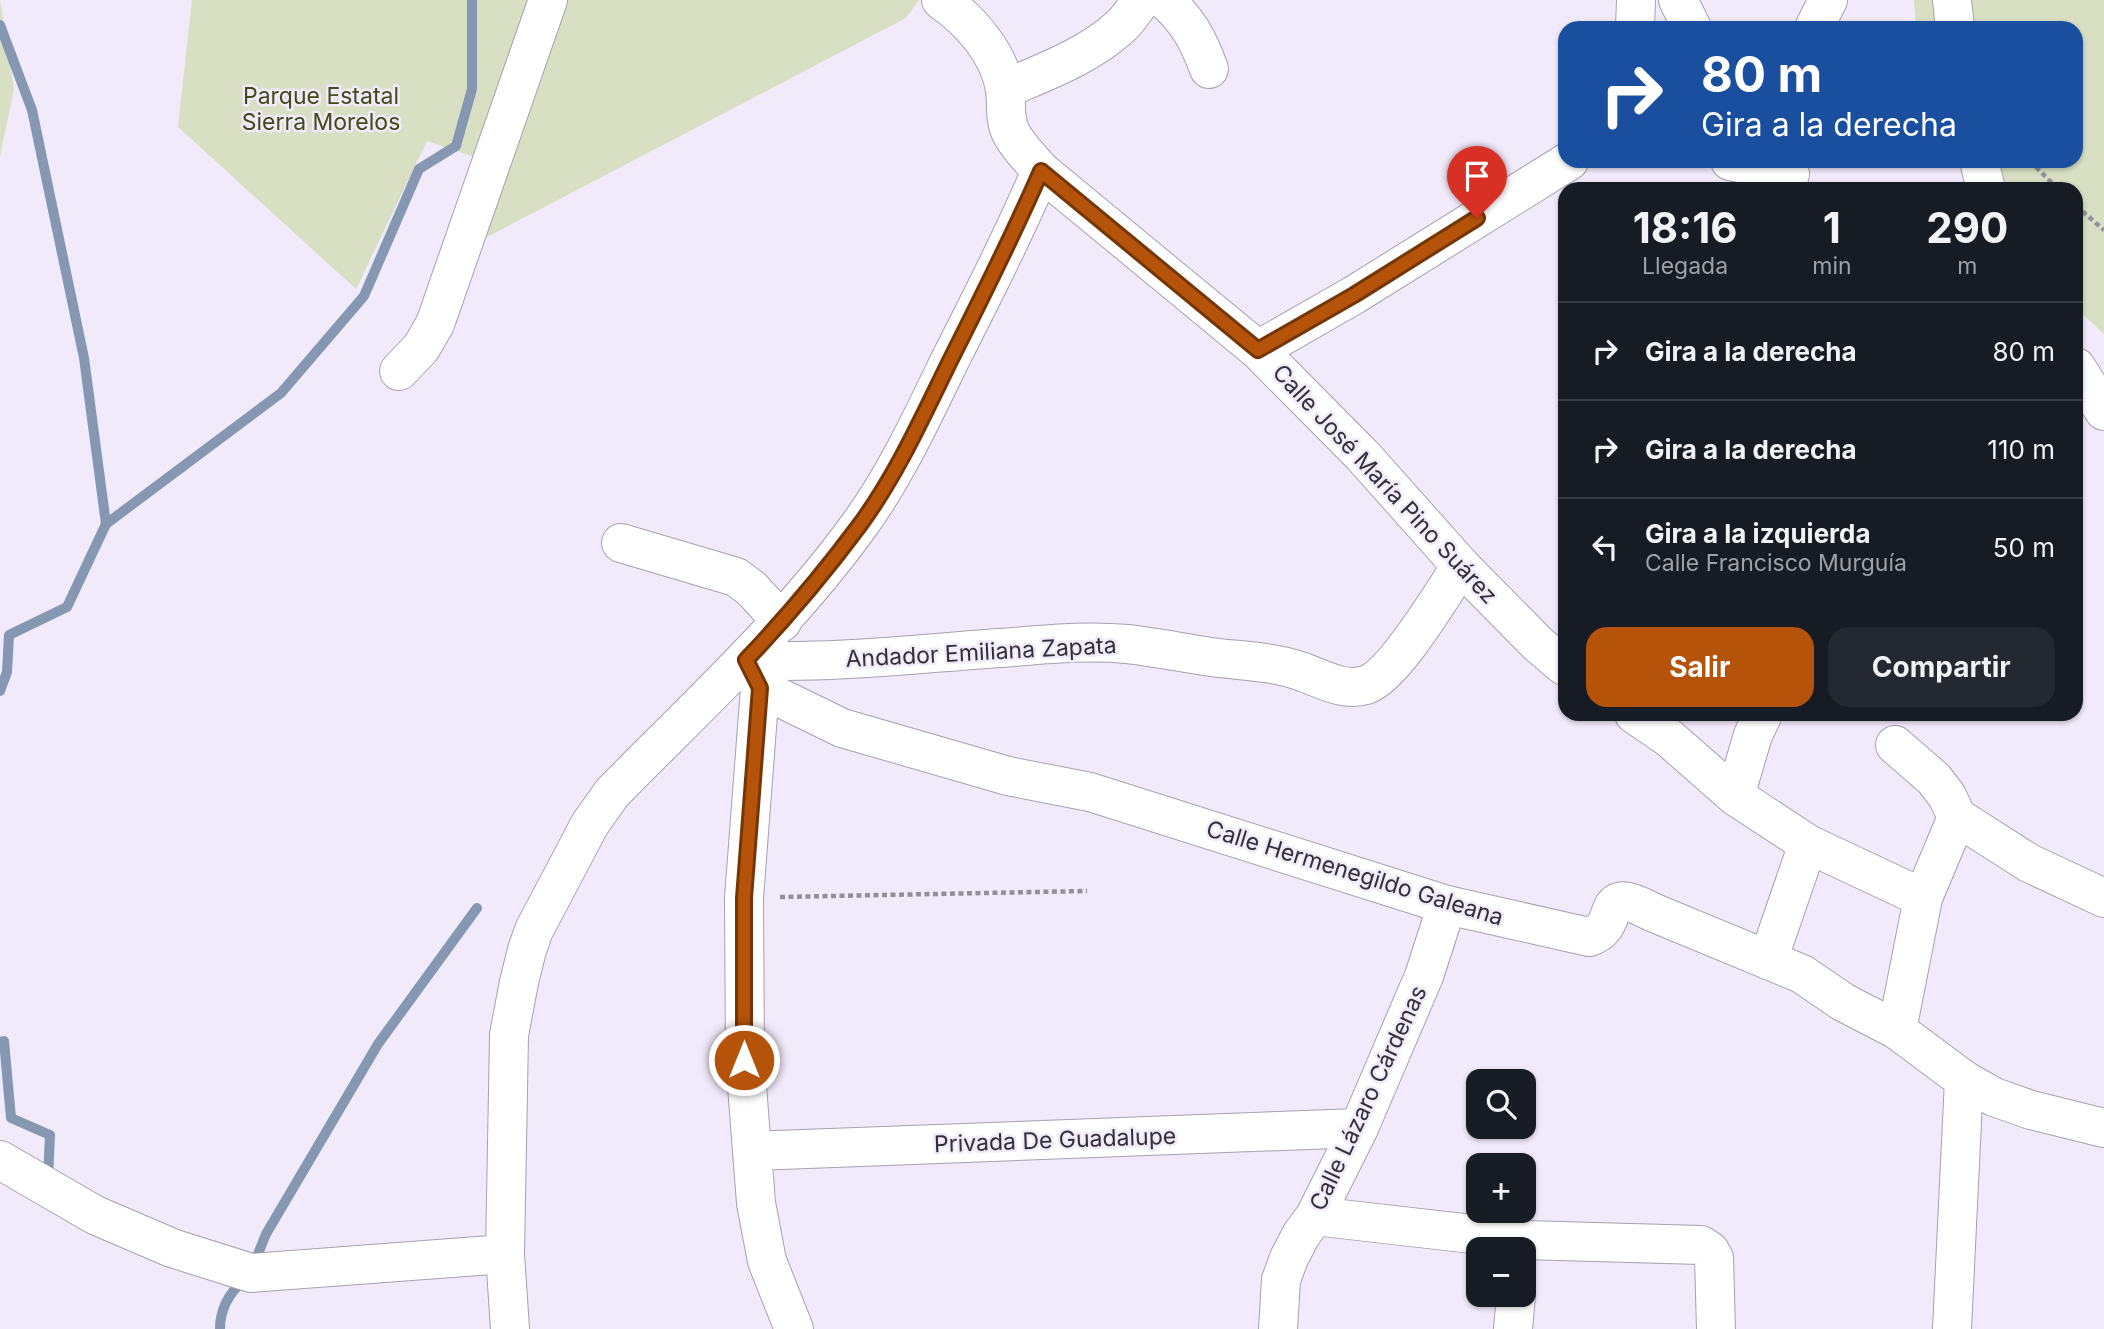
<!DOCTYPE html>
<html lang="es">
<head>
<meta charset="utf-8">
<style>
	:root { --surface:#171b24; --page:#242831; --text:#f1f3f6; --muted:#9ea1a6; --line:#363941; --accent:#b45309 }
	body { margin:0; font-family:Inter,sans-serif; background:var(--page); color:var(--text); height:100vh; display:flex; flex-direction:column; font-size:26px; white-space:nowrap }
	* { box-sizing:border-box; margin:0 }
	p { font-size:23px; color:var(--muted) }
	.icon { flex:none; width:38px; height:38px; fill:none; stroke:currentColor; stroke-width:2; stroke-linecap:round; stroke-linejoin:round }
	.map { position:relative; flex:1; overflow:hidden }
	.panel { position:absolute; left:1558px; top:182px; width:525px; height:539px; display:flex; flex-direction:column; background:var(--surface); border-radius:21px; box-shadow:0 2px 5px #0004 }
	.panel>* { flex:none }
	.hud { position:absolute; left:1558px; top:21px; width:525px; height:147px; border-radius:21px; box-shadow:0 2px 5px #0004; background:#1a4fa0; color:#fff; overflow:hidden }
	.tools { position:absolute; left:1466px; top:1069px; display:grid; gap:14px }
	.tools a { display:grid; place-items:center; width:70px; height:70px; border-radius:14px; background:var(--surface); box-shadow:0 2px 5px #0004; font-size:35px }
	.pin { position:absolute; display:grid; place-items:center; width:60px; height:60px; color:#fff; margin:-72px -30px; border-radius:50% 50% 50% 0; rotate:-45deg; box-shadow:0 0 7px #0007 }
	.pin .icon { rotate:45deg }
	.me { position:absolute; width:77px; margin:-38px; rotate:0deg; stroke-linejoin:round; filter:drop-shadow(0 0 5px #0008) }
	.turn { display:flex; align-items:center; gap:24px; height:147px; padding:0 28px; font-size:32px }
	.turn .icon { width:91px; height:91px; stroke-width:2.5 }
	.turn b { display:block; font-size:49px; line-height:60px }
	.eta { display:flex; justify-content:space-evenly; align-items:center; height:119px; text-align:center }
	.eta b { font-size:42px; font-weight:700; line-height:49px }
	.primary-button { display:flex; gap:14px; margin-top:auto; padding:14px 28px }
	.primary-button a { flex:1; height:80px; border-radius:21px; background:var(--accent); color:#fff; font-size:28px; font-weight:700; line-height:80px; text-align:center }
	.primary-button a+a { background:var(--page); color:var(--text) }
	ul { padding:0; list-style:none }
	li { display:flex; align-items:center; gap:21px; height:98px; padding:0 28px; border-top:2px solid var(--line) }
	li div { flex:1 }
	li b { display:block; font-size:26px }
	li em { font-style:normal }
	.map>svg:first-child { display:block }
	.green { fill:#d8dfc3 }
	.lines { fill:none; stroke-linecap:round; stroke-linejoin:round }
	.stream { stroke:#8697b2; stroke-width:10 }
	.street-casing { stroke:#a6a0b0; stroke-width:40 }
	.path { stroke:#938f9a; stroke-width:4.5; stroke-dasharray:5 3.5; stroke-linecap:butt }
	.street { stroke:#fff; stroke-width:38 }
	.route-casing { stroke:#753606; stroke-width:18 }
	.route { stroke:#b45309; stroke-width:12 }
	.labels { text-anchor:middle; stroke-width:5; stroke-linejoin:round; paint-order:stroke }
	.park-label { font-size:23px; fill:#414b17; stroke:#f1eafb }
	.street-label { font-size:23px; fill:#323036; stroke:#f1eafb }
</style>
</head>
<body>
<div class="map">
<svg width="2104" height="1329" viewBox="0 0 2104 1329">
	<rect width="100%" height="100%" fill="#f1eafb"/>
	<!-- green -->
	<g class="green">
		<polygon points="0,0 14,89 0,156"/>
		<polygon points="192,0 919,0 906,18 468,247 492,163 427,141 356,289 178,127"/>
		<polygon points="1914,0 2104,0 2104,334 2076,308 2076,189 1978,189 1960,161 2076,161 2076,28 1916,28"/>
	</g>
	<g class="lines">
		<!-- stream -->
		<g class="stream">
			<polyline points="0,25 32,110 84,358 106,524"/>
			<polyline points="0,691 7,672 9,635 67,607 106,524 281,393 364,296 419,169 456,146 472,89 472,0"/>
			<polyline points="0,1042 4,1041 11,1118 50,1135 48,1179"/>
			<polyline points="254,1264 266,1234 378,1044 477,908"/>
			<path d="M 220,1329 C 220,1309 229,1293 244,1280"/>
		</g>
		<!-- street casing -->
		<g class="street-casing">
			<g id="street">
				<path d="M 941,0 C 970,20 1000,54 1005,90 C 1007,105 1004,119 1011,133 C 1018,147 1031,159 1041,171 L 1258,350 L 1363,456 L 1461,566 L 1538,644 L 1564,666"/>
				<path d="M 1165,0 C 1188,21 1198,39 1209,69"/>
				<polyline points="1678,0 1692,28"/>
				<polyline points="1952,0 1955,28"/>
				<polyline points="1635,28 1636,0"/>
				<polyline points="1814,28 1828,0"/>
				<path d="M 1005,89 C 1044,72 1089,56 1121,26 C 1129,19 1135,8 1142,0"/>
				<polyline points="1730,161 1790,174"/>
				<polyline points="1979,161 1986,189"/>
				<polyline points="1258,350 1354,295 1569,161"/>
				<polyline points="2076,367 2104,411"/>
				<polyline points="399,371 421,348 435,324 548,0"/>
				<polyline points="621,543 736,577 752,589 782,622"/>
				<path d="M 746,660 C 830,664 915,654 1000,648 C 1042,645 1084,640 1127,644 C 1155,647 1183,653 1211,657 C 1241,661 1271,661 1300,671 C 1321,678 1342,692 1366,685 C 1395,675 1442,594 1461,566"/>
				<polyline points="750,668 760,688 744,898 745,1060 756,1203 767,1261 794,1329"/>
				<path d="M 760,688 L 842,728 L 1008,776 L 1090,792 L 1447,905 L 1589,937 C 1625,926 1594,881 1652,912 L 1802,974 L 1843,1002 L 1897,1030 L 1964,1080 L 1994,1097 L 2031,1110 L 2104,1128"/>
				<polyline points="1634,714 1669,738 1735,796 1808,844 1923,898"/>
				<polyline points="1895,745 1934,779 1947,796 1957,817 2029,863 2104,898"/>
				<polyline points="1735,796 1753,735 1763,714"/>
				<polyline points="1768,960 1808,844"/>
				<polyline points="1897,1030 1923,898 1957,817"/>
				<polyline points="752,1151 1359,1128"/>
				<polyline points="0,1160 95,1215 172,1248 251,1273 505,1254"/>
				<polyline points="1315,1216 1524,1240 1701,1245 1710,1251 1714,1258 1716,1329"/>
				<path d="M 510,1329 L 505,1254 L 509,1035 L 519,982 L 527,950 L 534,930 L 590,824 L 612,793 C 697,706 788,624 860,524 C 896,474 922,418 949,362 C 981,299 1013,236 1041,171"/>
				<polyline points="1278,1329 1281,1280 1289,1258 1301,1235 1315,1216 1359,1128 1424,976 1447,905"/>
				<polyline points="1513,1329 1516,1295"/>
				<polyline points="1952,1329 1964,1080"/>
			</g>
		</g>
		<!-- path -->
		<g class="path">
			<polyline points="2030,161 2058,189"/>
			<polyline points="2076,206 2104,230"/>
			<polyline points="780,897 1087,891"/>
		</g>
		<!-- street -->
		<use href="#street" class="street"/>
	</g>
	<g class="lines">
		<!-- route casing -->
		<g class="route-casing">
			<path id="route" d="M 744,1060 L 744,898 L 760,688 L 746,660 C 786,618 824,573 859,526 C 896,476 922,418 949,363 C 981,299 1013,236 1041,171 L 1258,350 L 1354,295 L 1477,218"/>
		</g>
		<!-- route -->
		<use href="#route" class="route"/>
	</g>
	<g class="labels">
		<!-- park labels -->
		<g class="park-label">
			<text x="321" y="104">Parque Estatal<tspan x="321" dy="26">Sierra Morelos</tspan></text>
		</g>
		<!-- street labels -->
		<g class="street-label">
			<text transform="translate(1385 484) rotate(47)" y="8">Calle José María Pino Suárez</text>
			<text transform="translate(981 652) rotate(-3)" y="8">Andador Emiliana Zapata</text>
			<text transform="translate(1355 873) rotate(17)" y="8">Calle Hermenegildo Galeana</text>
			<text transform="translate(1368 1098) rotate(-65)" y="8">Calle Lázaro Cárdenas</text>
			<text transform="translate(1055 1140) rotate(-2)" y="8">Privada De Guadalupe</text>
		</g>
	</g>
</svg>
<div class="tools">
<a><svg class="icon" aria-label="search" viewBox="0 0 24 24"><circle cx="10" cy="10" r="6"/><path d="M15 15l6 6"/></svg></a>
<a>+</a>
<a>−</a>
</div>
<div class="pin" style="left:1477px;top:218px;background:#d93025"><svg class="icon" aria-label="arrive" viewBox="0 0 24 24"><path d="M6 21V4h12l-3 4 3 4H6"/></svg></div>
<svg class="me" style="left:744px;top:1060px" viewBox="-20 -20 40 40"><circle r="17" fill="#b45309" stroke="#fff" stroke-width="3"/><path d="M0-11L8 9 0 5-8 9z" fill="#fff"/></svg>
<div class="hud">
<div class="turn"><svg class="icon" aria-label="right" viewBox="0 0 24 24"><path d="M7 20v-9h11M14 6l5 5-5 5"/></svg><div><b>80 m</b>Gira a la derecha</div></div>
</div>
<section class="panel">
<div class="eta">
<div><b>18:16</b><p>Llegada</p></div>
<div><b>1</b><p>min</p></div>
<div><b>290</b><p>m</p></div>
</div>
<ul>
<li><svg class="icon" aria-label="right" viewBox="0 0 24 24"><path d="M7 20v-9h11M14 6l5 5-5 5"/></svg><div><b>Gira a la derecha</b></div><em>80 m</em></li>
<li><svg class="icon" aria-label="right" viewBox="0 0 24 24"><path d="M7 20v-9h11M14 6l5 5-5 5"/></svg><div><b>Gira a la derecha</b></div><em>110 m</em></li>
<li><svg class="icon" aria-label="left" viewBox="0 0 24 24"><path d="M17 20v-9H6M10 6l-5 5 5 5"/></svg><div><b>Gira a la izquierda</b><p>Calle Francisco Murguía</p></div><em>50 m</em></li>
</ul>
<div class="primary-button"><a>Salir</a><a>Compartir</a></div>
</section>
</div>
</body>
</html>
